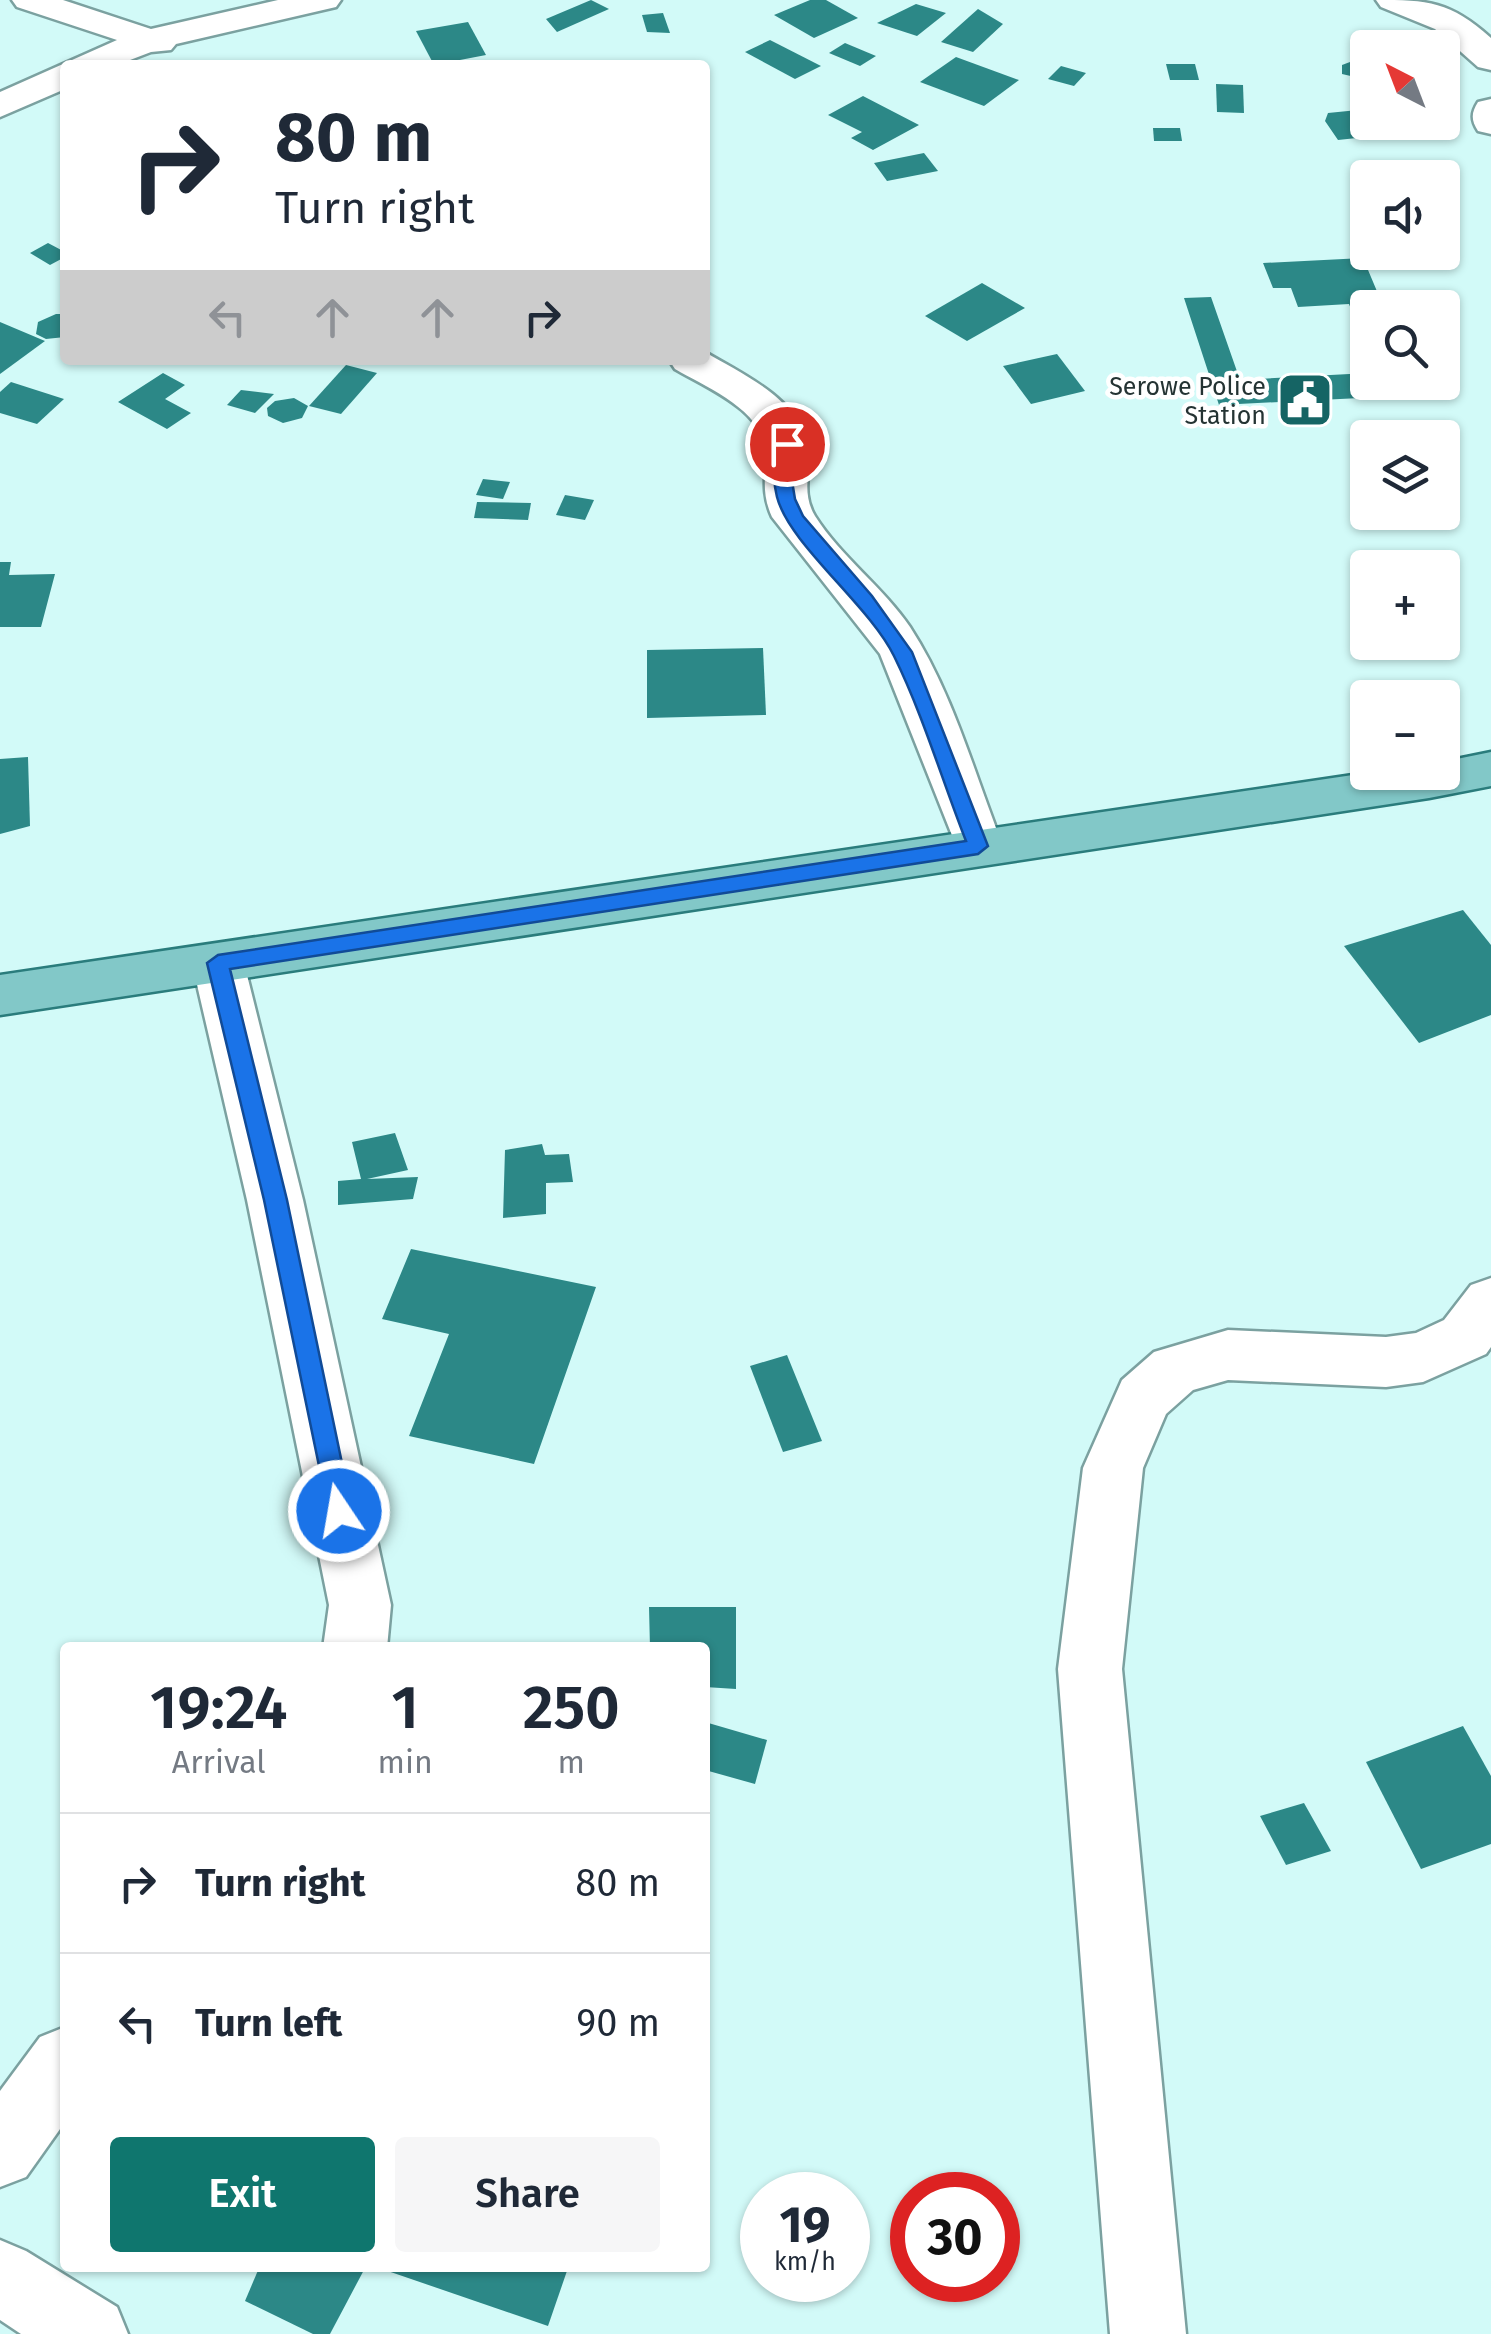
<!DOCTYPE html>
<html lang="en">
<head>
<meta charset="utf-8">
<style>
	:root { --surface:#fff; --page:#f6f6f7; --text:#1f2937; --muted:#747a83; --line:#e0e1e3; --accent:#0f766e }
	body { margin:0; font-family:"Fira Sans",sans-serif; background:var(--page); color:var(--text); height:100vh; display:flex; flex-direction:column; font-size:38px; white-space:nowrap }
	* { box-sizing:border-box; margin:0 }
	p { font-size:32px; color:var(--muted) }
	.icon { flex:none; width:55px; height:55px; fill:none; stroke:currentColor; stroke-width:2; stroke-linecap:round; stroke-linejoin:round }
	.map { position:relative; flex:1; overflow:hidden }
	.side { position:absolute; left:60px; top:1642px; width:650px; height:630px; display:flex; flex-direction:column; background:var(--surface); border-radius:10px; box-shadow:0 2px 8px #0004 }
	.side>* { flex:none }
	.banner { position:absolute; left:60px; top:60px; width:650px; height:305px; border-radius:10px; box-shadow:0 2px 8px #0004; background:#fff; color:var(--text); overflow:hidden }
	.needle { width:65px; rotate:318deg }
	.buttons { position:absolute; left:1350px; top:30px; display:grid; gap:20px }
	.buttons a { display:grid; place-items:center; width:110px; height:110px; border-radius:10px; background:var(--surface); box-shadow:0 2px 8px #0004; font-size:50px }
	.speed { position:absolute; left:740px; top:2172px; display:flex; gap:20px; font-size:50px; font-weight:700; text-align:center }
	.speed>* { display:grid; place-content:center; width:130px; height:130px; border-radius:50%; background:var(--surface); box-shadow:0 2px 8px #0004; line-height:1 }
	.speed small { font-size:25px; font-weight:400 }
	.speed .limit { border:15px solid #d22; background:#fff; color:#111 }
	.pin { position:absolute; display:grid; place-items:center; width:85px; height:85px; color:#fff; margin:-42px; border:5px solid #fff; border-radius:50%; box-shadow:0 2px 10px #0007 }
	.me { position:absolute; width:110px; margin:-55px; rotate:348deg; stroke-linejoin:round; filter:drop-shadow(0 0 8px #0008) }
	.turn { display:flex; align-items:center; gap:35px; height:210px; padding:0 50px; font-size:45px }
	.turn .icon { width:130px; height:130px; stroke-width:2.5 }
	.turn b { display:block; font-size:70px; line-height:85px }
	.lanes { display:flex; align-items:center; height:95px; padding:0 50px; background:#0003; justify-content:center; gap:50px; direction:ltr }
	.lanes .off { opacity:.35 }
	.eta { display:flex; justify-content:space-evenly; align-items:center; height:170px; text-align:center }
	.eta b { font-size:60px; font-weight:600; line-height:70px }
	.action { display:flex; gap:20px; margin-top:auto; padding:20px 50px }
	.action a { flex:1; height:115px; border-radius:10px; background:var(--accent); color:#fff; font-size:40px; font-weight:600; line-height:115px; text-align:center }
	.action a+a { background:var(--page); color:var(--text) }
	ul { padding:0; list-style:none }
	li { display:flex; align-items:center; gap:30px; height:140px; padding:0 50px; border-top:2px solid var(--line) }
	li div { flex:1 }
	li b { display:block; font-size:38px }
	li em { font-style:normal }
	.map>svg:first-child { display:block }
	.building { fill:#2c8887 }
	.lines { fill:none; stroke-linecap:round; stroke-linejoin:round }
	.minor-casing { stroke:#7ba1a0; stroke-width:5 }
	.major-casing { stroke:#2a7c7c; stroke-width:5 }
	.minor { fill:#fff; fill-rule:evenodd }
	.major { fill:#82c8c8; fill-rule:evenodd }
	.route { fill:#1a73e8; stroke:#114b97; stroke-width:2.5 }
	.labels { text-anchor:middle; stroke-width:9; stroke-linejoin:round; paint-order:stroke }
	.far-poi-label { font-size:25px; fill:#243333; stroke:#fff; text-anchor:end }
</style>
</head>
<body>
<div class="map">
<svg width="1491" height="2334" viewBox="0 0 1491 2334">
	<rect width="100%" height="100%" fill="#d2faf8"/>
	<!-- building -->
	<g class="building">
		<polygon points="591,0 609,9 557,32 546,19"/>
		<polygon points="810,0 826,0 858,18 814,38 774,15"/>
		<polygon points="916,4 946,13 917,36 877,23"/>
		<polygon points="978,9 1003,24 973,52 941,42"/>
		<polygon points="663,13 670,33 647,32 642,15"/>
		<polygon points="468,22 486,55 434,65 416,31"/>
		<polygon points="770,40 821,66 795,79 745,52"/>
		<polygon points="845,43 876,56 860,66 829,53"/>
		<polygon points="956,57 1019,80 984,106 920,82"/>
		<polygon points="1350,62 1368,63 1368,80 1342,74 1342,65"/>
		<polygon points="1166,64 1195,64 1199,80 1170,80"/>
		<polygon points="1061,66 1086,73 1074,86 1048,79"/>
		<polygon points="1216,84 1243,85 1244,113 1217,112"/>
		<polygon points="863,96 919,125 873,150 851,138 862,132 828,115"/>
		<polygon points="1368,109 1368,122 1407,122 1413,132 1338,140 1325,121 1328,113"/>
		<polygon points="1153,128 1180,128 1182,141 1154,141"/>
		<polygon points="924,153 938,171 887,181 874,163"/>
		<polygon points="48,243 65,252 65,257 50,265 30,253"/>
		<polygon points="1363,258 1384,308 1368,308 1367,350 1349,304 1298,307 1291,288 1273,288 1263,263"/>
		<polygon points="982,283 1025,308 967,341 925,316"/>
		<polygon points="1211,297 1240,380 1368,373 1368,382 1415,382 1420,395 1219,405 1184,298"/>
		<polygon points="56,314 65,314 65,337 46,339 36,334 38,322"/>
		<polygon points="0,322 45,341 0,374"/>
		<polygon points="1057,354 1085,391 1031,404 1003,366"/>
		<polygon points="346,365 377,373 341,414 309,406"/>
		<polygon points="163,373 185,385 165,399 191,413 167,429 118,402"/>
		<polygon points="11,382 64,399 37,424 0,413 0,392"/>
		<polygon points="241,390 274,394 255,413 227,405"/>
		<polygon points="294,398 308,406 302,418 283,423 268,416 267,408 275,401"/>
		<polygon points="483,479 510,482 503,499 476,495"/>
		<polygon points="565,495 594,500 585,520 556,515"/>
		<polygon points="477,502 531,503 528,520 474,518"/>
		<polygon points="0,562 11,562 9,575 55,574 41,627 0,627"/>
		<polygon points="763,648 766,715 647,718 647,650"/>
		<polygon points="28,757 30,826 0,834 0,759"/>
		<polygon points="1463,910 1491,945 1491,1015 1419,1043 1344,946"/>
		<polygon points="395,1133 408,1170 367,1179 418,1177 413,1199 338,1205 338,1181 361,1179 352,1142"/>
		<polygon points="542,1144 545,1155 569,1154 573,1182 546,1183 546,1214 503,1218 505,1150"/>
		<polygon points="411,1249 596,1287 534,1464 409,1436 449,1334 382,1319"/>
		<polygon points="787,1355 822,1441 783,1452 750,1366"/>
		<polygon points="649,1607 736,1607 736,1689 705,1687 705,1648 650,1648"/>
		<polygon points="705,1722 767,1740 755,1784 705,1770"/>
		<polygon points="1463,1726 1491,1776 1491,1844 1421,1869 1366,1762"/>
		<polygon points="1304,1803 1331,1851 1286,1865 1260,1816"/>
		<polygon points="259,2268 365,2268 330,2334 313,2334 245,2301"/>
		<polygon points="379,2268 568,2268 548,2326"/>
	</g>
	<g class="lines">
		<!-- minor casing -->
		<g class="minor-casing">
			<g id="minor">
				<polygon points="12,0 63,0 151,29 278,0 341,0 336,7 176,44 171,50 151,52 117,65 65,65 65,89 0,117 0,92 117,40 17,7"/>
				<path d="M 1376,0 C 1428,0 1450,1 1491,38 L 1491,70 L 1478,67 L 1435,29 L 1381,7 Z"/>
				<path d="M 1491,99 L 1491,134 L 1478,131 C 1471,120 1471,113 1478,102 Z"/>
				<path d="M 705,352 C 742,374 802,400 808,449 C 811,473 801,493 815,516 C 841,557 883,587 910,627 C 953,693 974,773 1003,846 L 995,858 L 978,864 L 961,858 L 880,654 L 772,517 C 762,495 765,480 766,456 C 767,411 707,388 675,369 L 669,360 L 705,360 Z"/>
				<polygon points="218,944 236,949 244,963 303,1200 391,1605 387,1648 323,1648 329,1605 247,1200 192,963 200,949"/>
				<polygon points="1491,1278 1491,1347 1486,1354 1423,1382 1386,1387 1228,1380 1193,1390 1166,1414 1143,1468 1122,1669 1186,2334 1110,2334 1058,1669 1083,1468 1122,1380 1154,1352 1228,1330 1386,1337 1416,1333 1444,1320 1471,1285"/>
				<polygon points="65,2027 65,2122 26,2177 0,2187 0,2091 40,2037"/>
				<polygon points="0,2240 26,2251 117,2307 128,2334 21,2334 0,2320"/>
			</g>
		</g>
		<!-- major casing -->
		<g class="major-casing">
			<polygon id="major" points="1491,752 1491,786 1429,798 0,1015 0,975 1373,772 1442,772 1442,762"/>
		</g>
		<!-- minor -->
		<use href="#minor" class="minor"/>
		<!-- major -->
		<use href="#major" class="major"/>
	</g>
	<!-- route -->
	<path class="route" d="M 787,439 L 795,444 L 791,475 L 795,499 L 803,516 L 872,596 L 912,652 L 988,846 L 978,854 L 230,969 L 287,1200 L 352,1511 L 348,1519 L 339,1522 L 330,1519 L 264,1200 L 207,963 L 218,955 L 966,841 C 942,780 923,715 894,656 C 869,605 789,544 777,497 C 772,479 775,462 778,444 Z"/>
	<!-- icons -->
	<defs>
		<g id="civic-square" transform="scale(2.875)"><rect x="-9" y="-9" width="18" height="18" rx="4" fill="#156464" stroke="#fff"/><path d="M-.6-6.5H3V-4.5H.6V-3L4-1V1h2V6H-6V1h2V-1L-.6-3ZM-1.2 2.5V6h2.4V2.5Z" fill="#fff"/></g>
	</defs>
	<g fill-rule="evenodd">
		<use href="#civic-square" x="1305" y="400"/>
	</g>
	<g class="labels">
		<!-- far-poi labels -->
		<g class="far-poi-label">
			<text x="1266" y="395">Serowe Police<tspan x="1266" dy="29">Station</tspan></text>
		</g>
	</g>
</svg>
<div class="buttons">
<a><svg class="needle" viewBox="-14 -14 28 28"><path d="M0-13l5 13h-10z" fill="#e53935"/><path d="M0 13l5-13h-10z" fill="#747a83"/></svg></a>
<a><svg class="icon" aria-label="sound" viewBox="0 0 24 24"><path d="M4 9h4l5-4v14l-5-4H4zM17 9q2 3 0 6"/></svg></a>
<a><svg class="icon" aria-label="search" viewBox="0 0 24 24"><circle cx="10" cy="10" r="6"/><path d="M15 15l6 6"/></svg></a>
<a><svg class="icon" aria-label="layers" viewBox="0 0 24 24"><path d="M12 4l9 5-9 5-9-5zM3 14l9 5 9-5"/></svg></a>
<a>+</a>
<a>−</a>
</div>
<div class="speed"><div>19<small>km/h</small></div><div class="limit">30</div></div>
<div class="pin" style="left:787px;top:444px;background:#d93025"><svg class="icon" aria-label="arrive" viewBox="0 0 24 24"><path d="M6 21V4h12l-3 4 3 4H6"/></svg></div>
<svg class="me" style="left:339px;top:1511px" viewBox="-20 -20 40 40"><circle r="17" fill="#1a73e8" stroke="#fff" stroke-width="3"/><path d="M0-11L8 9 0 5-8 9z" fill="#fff"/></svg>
<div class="banner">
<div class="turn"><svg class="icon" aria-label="right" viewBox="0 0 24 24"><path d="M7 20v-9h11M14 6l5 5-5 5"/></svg><div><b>80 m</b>Turn right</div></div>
<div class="lanes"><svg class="icon off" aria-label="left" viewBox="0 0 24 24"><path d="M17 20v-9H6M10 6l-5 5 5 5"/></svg><svg class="icon off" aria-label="ahead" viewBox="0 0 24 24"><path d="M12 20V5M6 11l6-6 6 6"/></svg><svg class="icon off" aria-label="ahead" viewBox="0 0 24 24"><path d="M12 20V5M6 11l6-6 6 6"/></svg><svg class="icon" aria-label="right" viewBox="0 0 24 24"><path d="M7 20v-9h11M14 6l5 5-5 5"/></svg></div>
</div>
<section class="side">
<div class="eta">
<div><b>19:24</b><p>Arrival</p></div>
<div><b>1</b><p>min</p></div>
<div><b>250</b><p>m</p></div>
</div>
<ul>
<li><svg class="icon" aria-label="right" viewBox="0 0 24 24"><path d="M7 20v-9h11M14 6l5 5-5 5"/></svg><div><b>Turn right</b></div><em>80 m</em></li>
<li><svg class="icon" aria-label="left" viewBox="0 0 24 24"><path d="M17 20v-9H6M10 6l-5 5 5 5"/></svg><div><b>Turn left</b></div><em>90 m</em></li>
</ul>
<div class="action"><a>Exit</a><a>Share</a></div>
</section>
</div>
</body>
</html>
